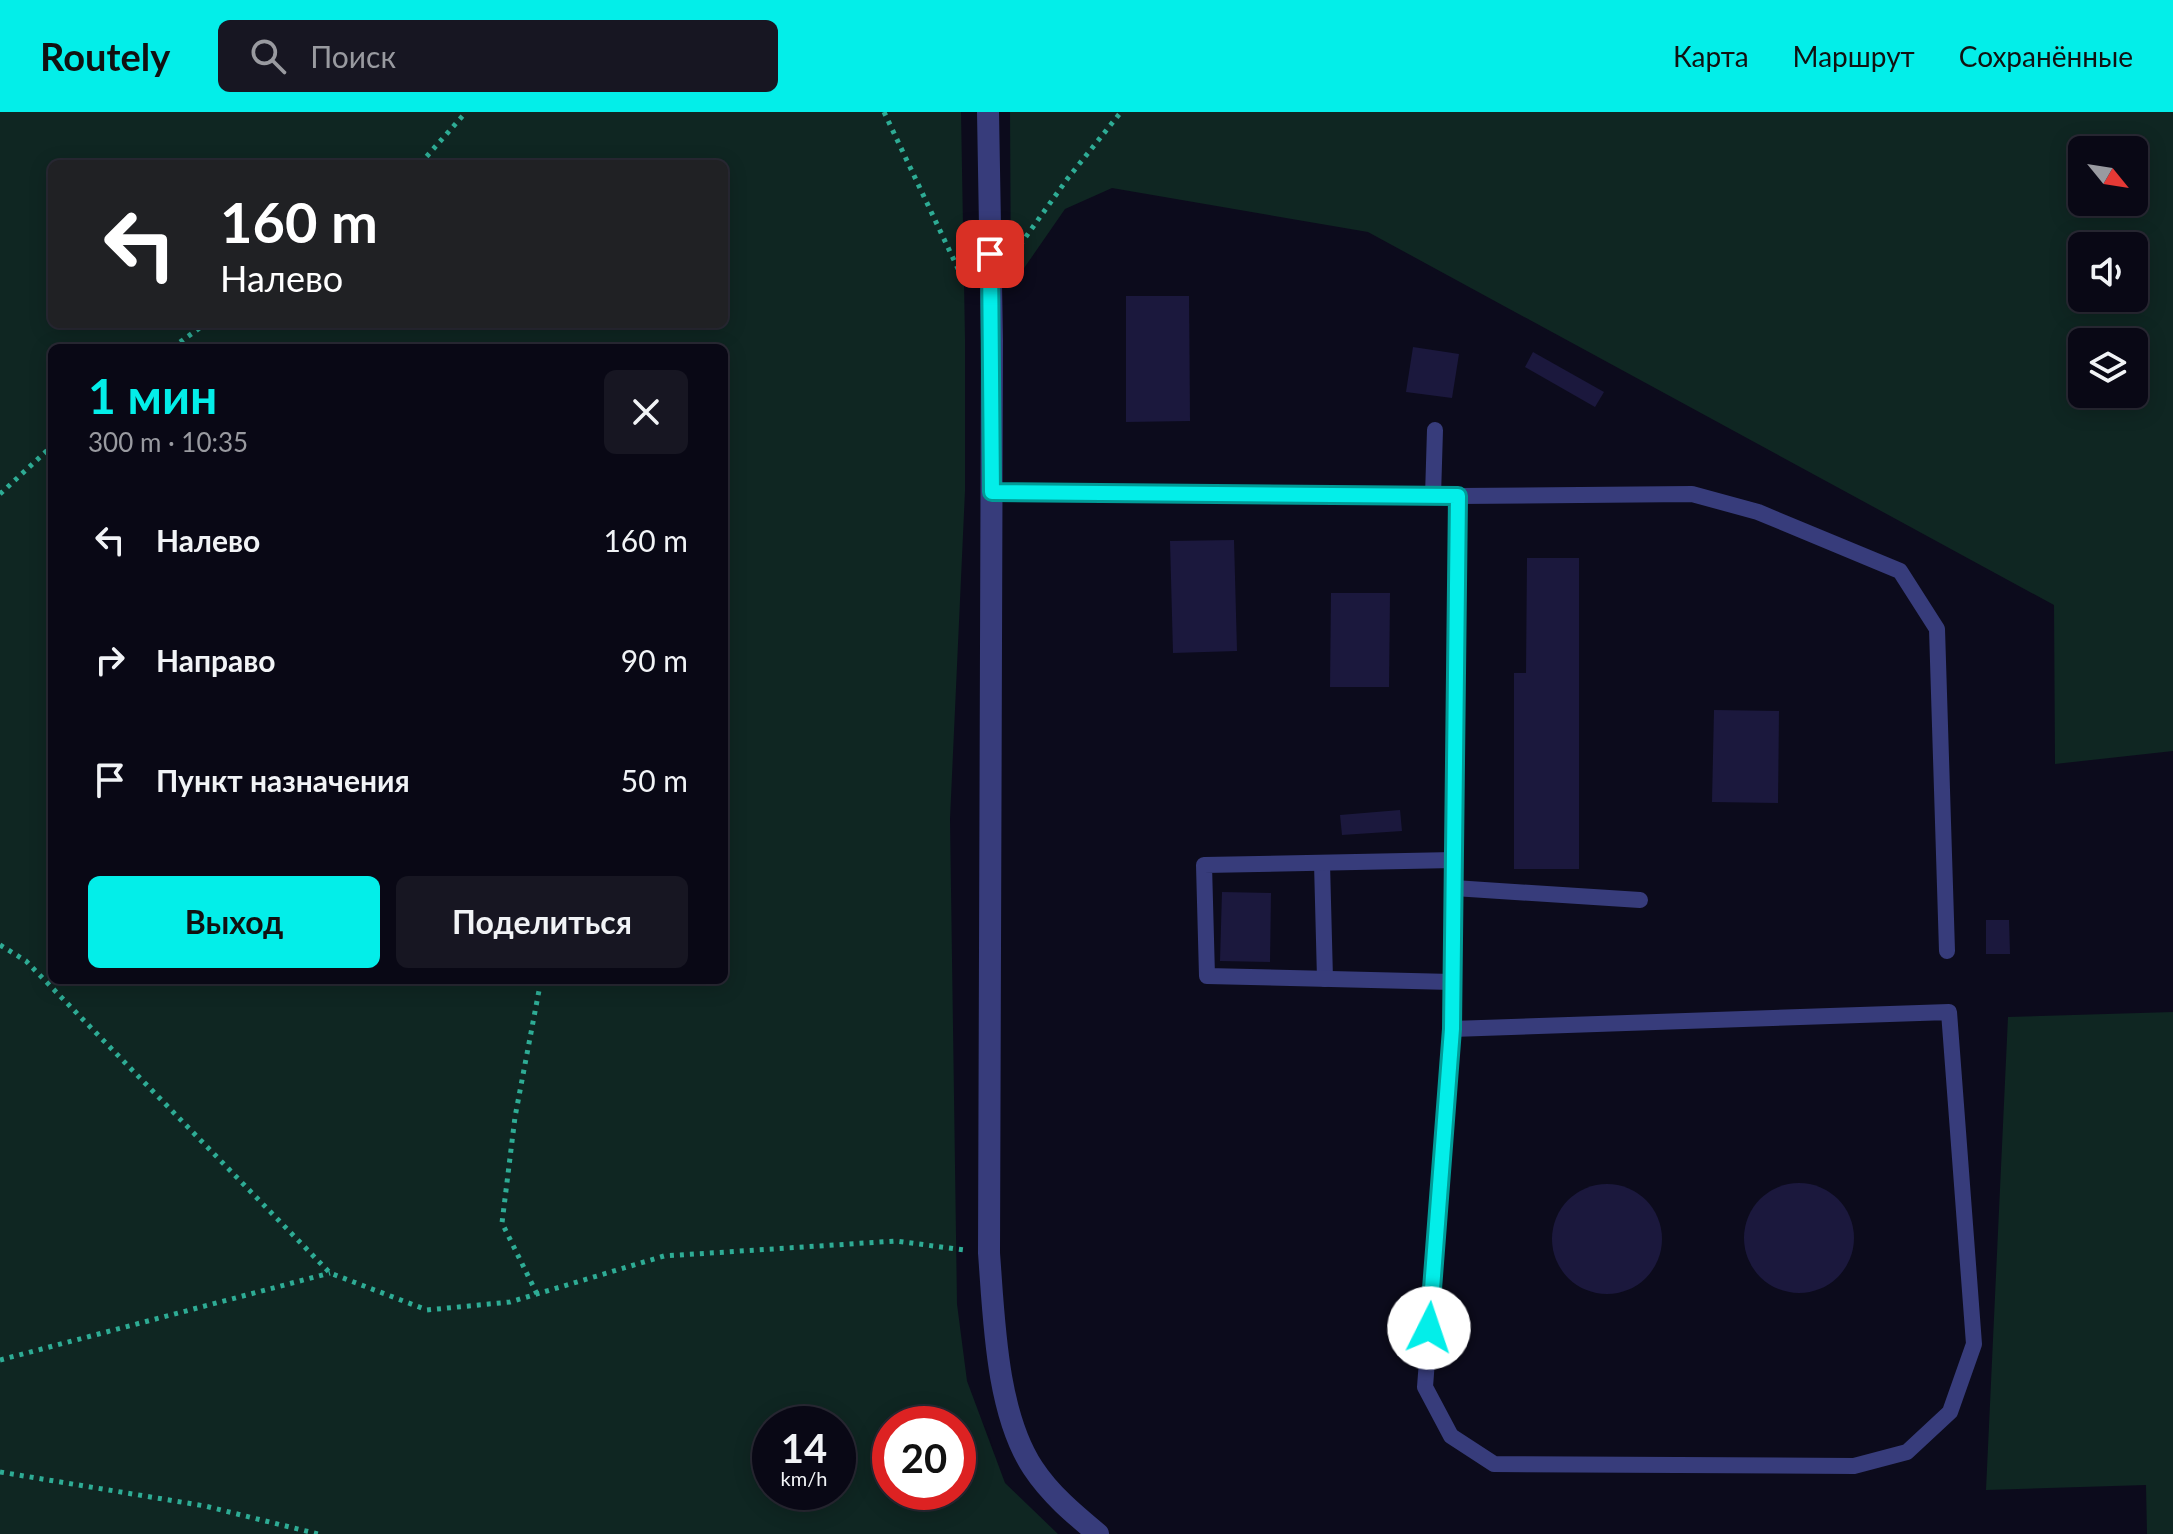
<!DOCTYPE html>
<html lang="ru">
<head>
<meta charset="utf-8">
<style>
	:root { --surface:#090815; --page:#171622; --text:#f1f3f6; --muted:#999aa0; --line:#292934; --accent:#03eee9 }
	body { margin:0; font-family:Lato,sans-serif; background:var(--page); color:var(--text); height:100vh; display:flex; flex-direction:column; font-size:30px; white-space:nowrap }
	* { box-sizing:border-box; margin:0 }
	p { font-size:26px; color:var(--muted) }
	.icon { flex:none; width:44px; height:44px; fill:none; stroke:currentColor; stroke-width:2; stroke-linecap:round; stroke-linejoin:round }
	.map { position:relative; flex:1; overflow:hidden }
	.panel { position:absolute; left:48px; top:232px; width:680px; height:640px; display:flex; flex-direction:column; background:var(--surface); border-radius:12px; box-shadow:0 4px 20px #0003,0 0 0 2px var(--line) }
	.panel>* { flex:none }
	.banner { position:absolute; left:48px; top:48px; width:680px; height:168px; border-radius:12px; box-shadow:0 4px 20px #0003,0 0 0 2px var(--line); background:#202124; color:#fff; overflow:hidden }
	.needle { width:52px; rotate:120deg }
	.fabs { position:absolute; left:2068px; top:24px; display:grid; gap:16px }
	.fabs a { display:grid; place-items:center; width:80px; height:80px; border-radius:12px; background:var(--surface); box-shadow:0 4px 20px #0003,0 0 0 2px var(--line); font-size:40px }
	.speed { position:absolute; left:752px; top:1294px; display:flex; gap:16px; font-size:40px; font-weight:700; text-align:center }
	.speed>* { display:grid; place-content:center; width:104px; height:104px; border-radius:50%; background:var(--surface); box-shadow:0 4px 20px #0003,0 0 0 2px var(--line); line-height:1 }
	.speed small { font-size:20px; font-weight:400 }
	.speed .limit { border:12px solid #d22; background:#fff; color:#111 }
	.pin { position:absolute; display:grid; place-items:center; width:68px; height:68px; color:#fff; margin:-34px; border-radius:16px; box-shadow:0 4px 12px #0006 }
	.me { position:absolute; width:88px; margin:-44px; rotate:4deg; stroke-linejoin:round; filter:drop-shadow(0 0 6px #0008) }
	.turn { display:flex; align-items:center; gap:28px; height:168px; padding:0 40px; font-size:36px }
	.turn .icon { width:104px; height:104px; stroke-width:2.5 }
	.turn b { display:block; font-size:56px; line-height:68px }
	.round { display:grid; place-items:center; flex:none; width:84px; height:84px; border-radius:12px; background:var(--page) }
	.summary { display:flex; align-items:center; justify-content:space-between; height:136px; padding:0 40px }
	h1 { font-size:48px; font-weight:700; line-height:60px; color:var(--accent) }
	.action { display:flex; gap:16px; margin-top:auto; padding:16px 40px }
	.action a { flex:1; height:92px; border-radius:12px; background:var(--accent); color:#111; font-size:32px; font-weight:700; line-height:92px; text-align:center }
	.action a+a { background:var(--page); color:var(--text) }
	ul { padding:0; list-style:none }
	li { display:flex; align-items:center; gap:24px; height:120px; padding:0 40px }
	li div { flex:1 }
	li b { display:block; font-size:30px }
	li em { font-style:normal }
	header { display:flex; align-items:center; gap:48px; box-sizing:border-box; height:112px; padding:0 40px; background:var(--accent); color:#111 }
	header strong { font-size:38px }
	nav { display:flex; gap:44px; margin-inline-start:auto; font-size:28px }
	.search { width:560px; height:72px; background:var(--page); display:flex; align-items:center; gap:20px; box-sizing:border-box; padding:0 28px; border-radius:12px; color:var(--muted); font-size:30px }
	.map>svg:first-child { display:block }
	.green { fill:#0f2622; fill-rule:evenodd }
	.building { fill:#1b183d }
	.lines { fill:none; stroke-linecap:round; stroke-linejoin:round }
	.path { stroke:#2eac95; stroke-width:5; stroke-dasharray:4 6; stroke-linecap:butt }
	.service { stroke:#373c7b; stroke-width:16 }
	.tertiary { stroke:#373c7b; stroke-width:22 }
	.route-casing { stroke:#029b97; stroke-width:20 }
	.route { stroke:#03eee9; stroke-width:14 }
</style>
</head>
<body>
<header>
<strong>Routely</strong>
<div class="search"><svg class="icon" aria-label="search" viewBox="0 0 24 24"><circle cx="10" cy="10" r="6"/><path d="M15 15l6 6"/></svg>Поиск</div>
<nav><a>Карта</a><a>Маршрут</a><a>Сохранённые</a></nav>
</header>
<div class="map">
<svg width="2173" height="1422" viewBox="0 0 2173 1422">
	<rect width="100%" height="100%" fill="#0c0b1c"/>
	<!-- green -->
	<g class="green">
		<path d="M 0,0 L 961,0 L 965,227 L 965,379 L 950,707 L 957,1192 L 967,1269 L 1005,1371 L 1058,1422 L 0,1422 ZM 52,52 L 724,52 L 724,212 L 52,212 ZM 52,236 L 724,236 L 724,868 L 52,868 ZM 838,1312 L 838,1380 L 770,1380 L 770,1312 ZM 958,1312 L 958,1380 L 890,1380 L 890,1312 Z"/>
		<path d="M 1010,0 L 2173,0 L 2173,639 L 2055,652 L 2054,493 L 1368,120 L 1112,76 L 1065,97 L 1011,175 ZM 2134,38 L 2134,90 L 2082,90 L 2082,38 ZM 2134,134 L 2134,186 L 2082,186 L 2082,134 ZM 2134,230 L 2134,282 L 2082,282 L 2082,230 Z"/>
		<polygon points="2173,900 2173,1422 2147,1422 2146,1373 1986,1378 2008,905"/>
	</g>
	<!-- building -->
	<g class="building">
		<polygon points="1126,184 1189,184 1190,309 1126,310"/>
		<polygon points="1413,235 1459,242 1452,286 1406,280"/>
		<polygon points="1533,240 1604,280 1595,295 1525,255"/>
		<polygon points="1234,428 1237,539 1173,541 1170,429"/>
		<polygon points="1527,446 1579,446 1579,757 1514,757 1514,561 1526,561"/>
		<polygon points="1331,481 1390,481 1389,575 1330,575"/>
		<polygon points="1714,598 1779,599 1778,691 1712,690"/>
		<polygon points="1400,698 1402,719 1342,723 1340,703"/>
		<polygon points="1222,780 1271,781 1270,850 1220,849"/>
		<polygon points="1986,808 2009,808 2010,842 1986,842"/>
		<circle cx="1799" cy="1126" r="55"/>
		<circle cx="1607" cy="1127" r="55"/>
	</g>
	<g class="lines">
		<!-- path -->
		<g class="path">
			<polyline points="884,0 961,163"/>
			<polyline points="420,52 466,0"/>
			<polyline points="1020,133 1068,66 1121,0"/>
			<polyline points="172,236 205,212"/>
			<polyline points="0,382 52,334"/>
			<polyline points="0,833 26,849 330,1161 427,1198 510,1190 664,1144 896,1129 964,1138"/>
			<polyline points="537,1182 502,1111 515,1005 541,868"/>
			<polyline points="0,1248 330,1161"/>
			<polyline points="0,1360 205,1394 318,1422"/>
		</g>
		<!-- service -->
		<g class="service">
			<polyline points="992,380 1458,384 1692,382 1758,400 1900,459 1937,517 1947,839"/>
			<polyline points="1433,384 1435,318"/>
			<polyline points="1322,751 1325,867"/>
			<polyline points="1454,776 1640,788"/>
			<polyline points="1452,870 1207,864 1204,753 1454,748"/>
			<polyline points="1452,917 1949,900 1974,1232 1950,1300 1907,1340 1854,1354 1494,1352 1451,1324 1425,1275 1452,917 1458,384"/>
		</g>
		<!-- tertiary -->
		<path class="tertiary" d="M 988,0 L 992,229 L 989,1141 C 994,1206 996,1300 1033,1356 C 1050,1382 1074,1402 1098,1422"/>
	</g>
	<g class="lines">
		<!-- route casing -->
		<g class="route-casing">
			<polyline id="route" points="990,142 992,380 1458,384 1452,917 1429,1216"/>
		</g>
		<!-- route -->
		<use href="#route" class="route"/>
	</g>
</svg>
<div class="fabs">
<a><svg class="needle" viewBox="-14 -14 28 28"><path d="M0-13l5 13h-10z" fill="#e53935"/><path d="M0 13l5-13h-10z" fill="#999aa0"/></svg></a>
<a><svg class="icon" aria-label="sound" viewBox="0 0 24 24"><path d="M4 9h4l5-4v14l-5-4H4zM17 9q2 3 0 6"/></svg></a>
<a><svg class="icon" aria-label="layers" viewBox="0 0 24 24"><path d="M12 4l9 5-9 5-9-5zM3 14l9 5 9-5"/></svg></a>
</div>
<div class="speed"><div>14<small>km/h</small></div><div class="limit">20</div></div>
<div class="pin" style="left:990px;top:142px;background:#d93025"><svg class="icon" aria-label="arrive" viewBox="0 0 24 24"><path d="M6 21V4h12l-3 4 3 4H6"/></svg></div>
<svg class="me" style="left:1429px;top:1216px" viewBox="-20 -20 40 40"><circle r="19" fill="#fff"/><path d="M0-13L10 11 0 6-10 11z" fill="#03eee9"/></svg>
<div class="banner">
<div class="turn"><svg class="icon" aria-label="left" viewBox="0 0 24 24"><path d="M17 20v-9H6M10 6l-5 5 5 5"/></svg><div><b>160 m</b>Налево</div></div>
</div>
<section class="panel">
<div class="summary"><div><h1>1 мин</h1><p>300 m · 10:35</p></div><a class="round"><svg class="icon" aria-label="close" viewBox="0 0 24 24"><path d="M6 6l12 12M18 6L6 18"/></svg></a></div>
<ul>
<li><svg class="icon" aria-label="left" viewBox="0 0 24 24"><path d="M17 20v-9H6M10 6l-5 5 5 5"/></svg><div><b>Налево</b></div><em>160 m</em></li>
<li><svg class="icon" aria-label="right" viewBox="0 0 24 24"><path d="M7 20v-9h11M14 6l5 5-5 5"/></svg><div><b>Направо</b></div><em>90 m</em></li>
<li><svg class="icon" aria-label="arrive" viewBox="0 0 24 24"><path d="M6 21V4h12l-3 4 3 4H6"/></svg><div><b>Пункт назначения</b></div><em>50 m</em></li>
</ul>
<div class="action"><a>Выход</a><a>Поделиться</a></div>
</section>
</div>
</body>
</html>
